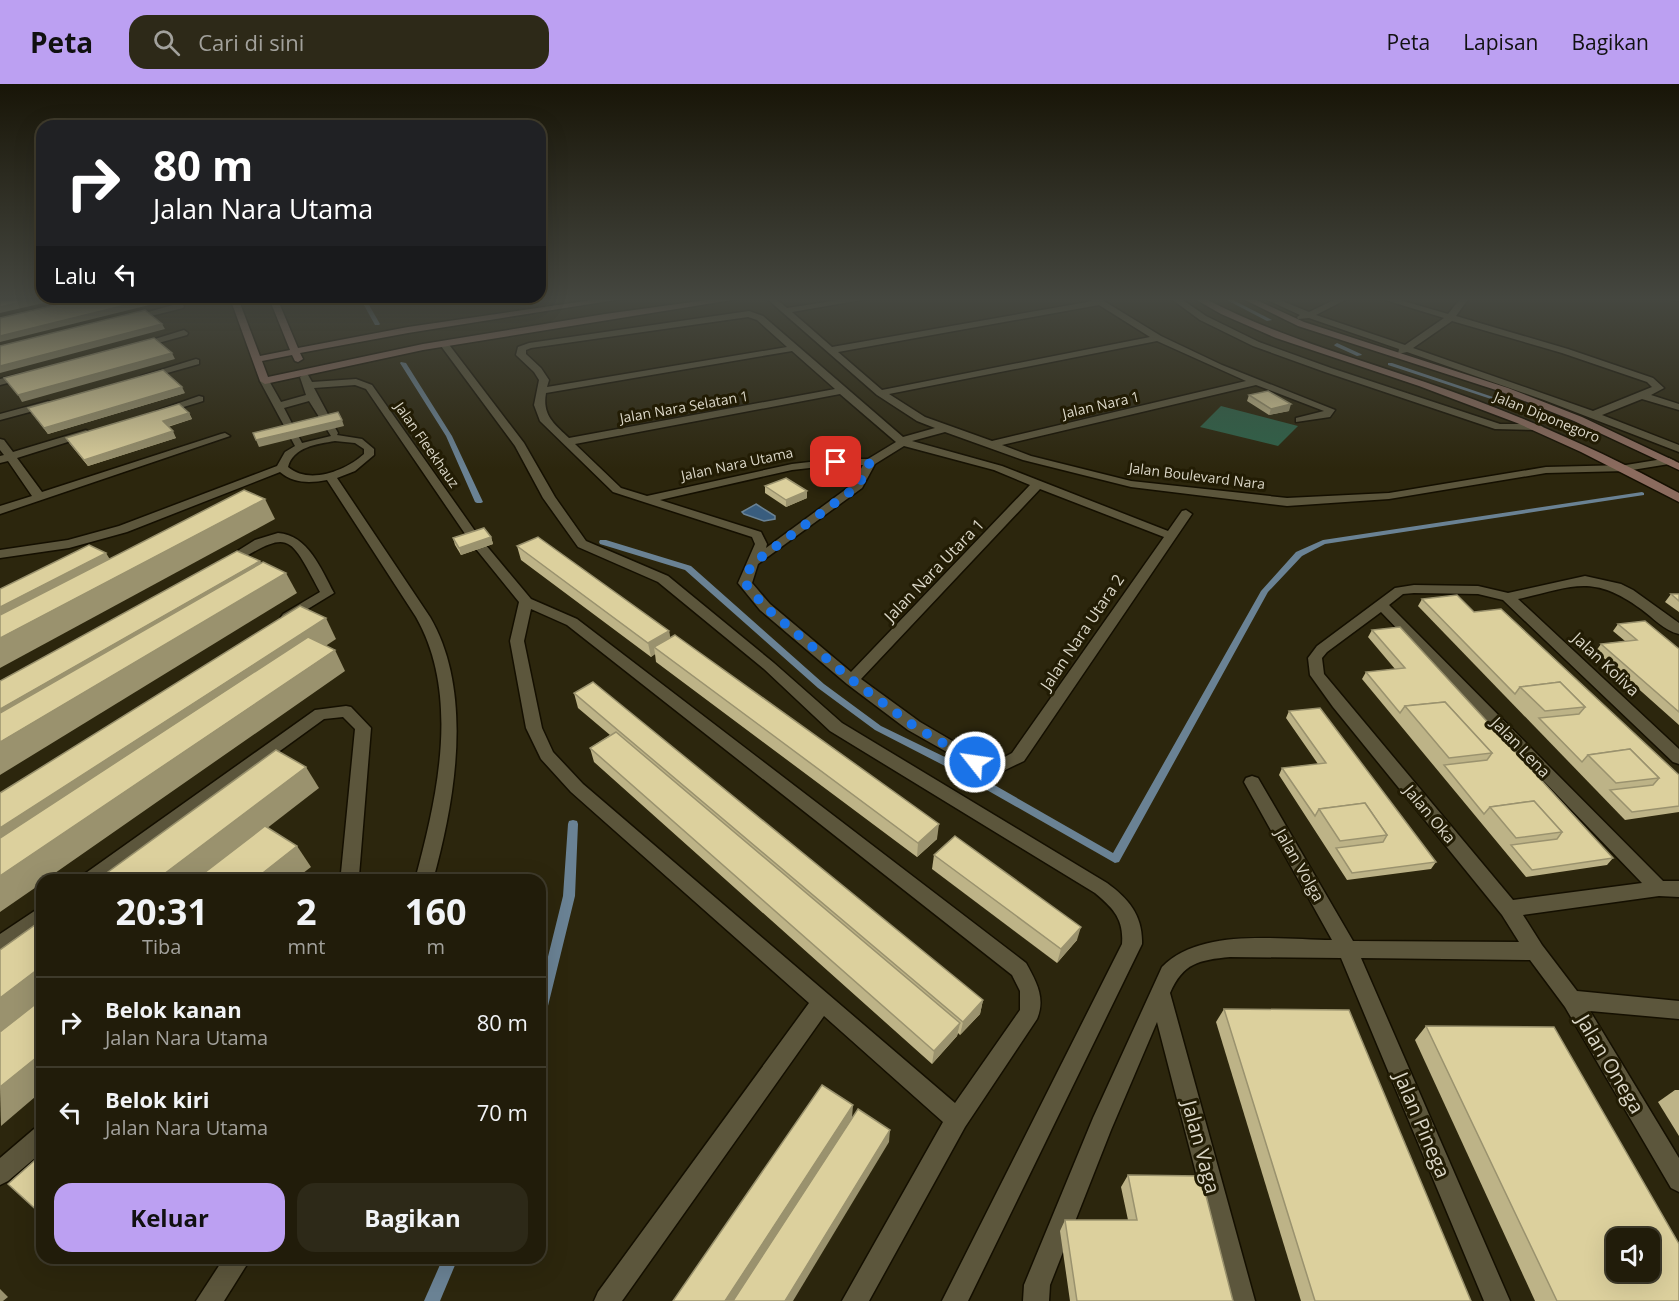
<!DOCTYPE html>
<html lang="id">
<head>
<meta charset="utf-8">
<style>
	:root { --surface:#211c0a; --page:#2d2918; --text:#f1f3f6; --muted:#a2a19c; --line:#3e3a2b; --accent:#bca0f2 }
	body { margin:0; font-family:"Open Sans",sans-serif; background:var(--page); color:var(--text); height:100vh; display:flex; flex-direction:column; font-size:22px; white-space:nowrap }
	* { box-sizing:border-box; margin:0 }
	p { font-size:20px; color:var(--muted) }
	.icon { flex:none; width:33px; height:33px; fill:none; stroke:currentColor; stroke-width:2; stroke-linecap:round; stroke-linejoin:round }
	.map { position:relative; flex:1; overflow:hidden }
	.panel { position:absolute; left:36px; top:790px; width:510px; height:390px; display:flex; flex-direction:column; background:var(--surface); border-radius:18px; box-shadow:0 6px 24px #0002,0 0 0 2px var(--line) }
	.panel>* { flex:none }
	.guide { position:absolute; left:36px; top:36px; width:510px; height:183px; border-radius:18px; box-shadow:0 6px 24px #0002,0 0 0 2px var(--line); background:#202124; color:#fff; overflow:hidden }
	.fabs { position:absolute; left:1606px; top:1144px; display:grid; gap:12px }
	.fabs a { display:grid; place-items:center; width:54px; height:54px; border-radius:12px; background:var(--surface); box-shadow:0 6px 24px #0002,0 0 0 2px var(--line); font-size:30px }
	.pin { position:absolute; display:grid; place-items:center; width:51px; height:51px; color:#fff; margin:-26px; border-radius:12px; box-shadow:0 3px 9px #0006 }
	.me { position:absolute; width:66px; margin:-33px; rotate:300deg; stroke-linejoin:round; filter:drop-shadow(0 0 4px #0008) }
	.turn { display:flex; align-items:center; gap:21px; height:126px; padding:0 18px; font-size:27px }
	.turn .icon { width:78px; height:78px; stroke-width:2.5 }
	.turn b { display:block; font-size:42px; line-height:51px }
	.then { display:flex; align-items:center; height:57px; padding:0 18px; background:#0003; gap:12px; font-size:22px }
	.eta { display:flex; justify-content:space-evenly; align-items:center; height:102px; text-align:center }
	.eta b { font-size:36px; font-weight:700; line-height:42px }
	.primary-button { display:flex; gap:12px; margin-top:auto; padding:12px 18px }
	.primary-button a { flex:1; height:69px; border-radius:18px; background:var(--accent); color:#111; font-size:24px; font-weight:700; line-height:69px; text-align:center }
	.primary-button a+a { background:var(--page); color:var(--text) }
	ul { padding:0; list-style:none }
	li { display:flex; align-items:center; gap:18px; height:90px; padding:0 18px; border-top:2px solid var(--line) }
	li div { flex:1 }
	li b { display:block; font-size:22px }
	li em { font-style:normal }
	header { display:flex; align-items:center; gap:36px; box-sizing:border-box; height:84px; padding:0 30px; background:var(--accent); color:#111 }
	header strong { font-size:28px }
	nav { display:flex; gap:33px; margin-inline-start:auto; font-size:21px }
	.search { width:420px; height:54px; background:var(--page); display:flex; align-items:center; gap:15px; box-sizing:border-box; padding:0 21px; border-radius:18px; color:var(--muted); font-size:22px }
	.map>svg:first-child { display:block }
	.forest { fill:#2f6249 }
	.water { fill:#395d7e; stroke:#6a8294; stroke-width:1.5 }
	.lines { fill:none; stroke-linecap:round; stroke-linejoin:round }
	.stream { fill:#6a8294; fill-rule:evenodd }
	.lane-casing { stroke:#140f00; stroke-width:3 }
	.street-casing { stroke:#140f00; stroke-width:3 }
	.secondary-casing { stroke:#140f00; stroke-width:3 }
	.lane { fill:#5c563c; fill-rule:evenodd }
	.street { fill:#5c563c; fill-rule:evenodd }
	.secondary { fill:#8b6b5e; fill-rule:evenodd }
	.wall { fill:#bdb387 }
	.shaded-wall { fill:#9a926e }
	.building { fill:#dcd09d; stroke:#9a926e; stroke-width:1.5; fill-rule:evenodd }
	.route { stroke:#1a73e8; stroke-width:10; stroke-dasharray:0 18 }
	.labels { text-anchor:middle; stroke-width:6; stroke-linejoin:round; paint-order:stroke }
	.far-street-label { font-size:14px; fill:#dbd7c8; stroke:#221c04 }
	.street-label { font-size:16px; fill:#dbd7c8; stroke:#221c04 }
	.near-street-label { font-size:20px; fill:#dbd7c8; stroke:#221c04 }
</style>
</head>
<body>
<header>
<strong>Peta</strong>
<div class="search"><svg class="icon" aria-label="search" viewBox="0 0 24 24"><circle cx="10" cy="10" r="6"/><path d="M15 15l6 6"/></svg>Cari di sini</div>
<nav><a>Peta</a><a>Lapisan</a><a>Bagikan</a></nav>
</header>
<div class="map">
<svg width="1679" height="1217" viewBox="0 0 1679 1217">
	<rect width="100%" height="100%" fill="#2c260d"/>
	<!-- forest -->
	<polygon class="forest" points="1221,322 1298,342 1278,362 1200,343"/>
	<!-- water -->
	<polygon class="water" points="756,420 775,432 775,435 764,437 744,430 742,428"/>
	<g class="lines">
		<!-- stream -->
		<g class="stream">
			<polygon points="360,214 365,214 380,240 379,241 375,241"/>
			<polygon points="1223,214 1229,214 1272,236 1267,237"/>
			<polygon points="1337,259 1361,270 1362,271 1357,272 1335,262 1334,261"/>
			<polygon points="401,278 406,279 452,352 483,418 481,419 477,419 475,418 446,352 400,279"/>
			<polygon points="1388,279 1392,279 1496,314 1491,315 1388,281"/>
			<polygon points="1642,408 1644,409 1644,411 1325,460 1302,472 1268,508 1119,778 1115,779 943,681 875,646 818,604 685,486 600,460 599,458 600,456 606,456 691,482 824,600 881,642 949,675 1113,769 1261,507 1296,468 1323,456"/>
			<polygon points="573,736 577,737 578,740 575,812 546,930 544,934 540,936 540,905 563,812 568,740 569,737"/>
			<polygon points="443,1174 458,1174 440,1217 424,1217"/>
		</g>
		<!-- lane casing -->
		<g class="lane-casing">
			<g id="lane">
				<polygon points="1170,214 1180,214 1206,232 1259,258 1331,284 1500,340 1538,340 1543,343 1538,346 1495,345 1325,288 1253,262 1200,236"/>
				<path d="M 1263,214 L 1275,214 L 1309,228 L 1338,214 L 1349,214 L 1316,231 L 1405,261 L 1444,234 L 1379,214 L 1393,214 L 1448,230 L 1461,214 L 1469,214 L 1456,232 L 1568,265 L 1653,294 L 1664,304 L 1651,311 L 1679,320 L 1679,326 L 1642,315 L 1602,331 L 1679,361 L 1679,368 L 1544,316 L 1407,268 L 1398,270 L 1399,265 L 1309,234 L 1298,235 L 1297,233 L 1300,231 ZM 1452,237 L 1562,269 L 1647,298 L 1652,303 L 1593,327 L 1413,264 Z"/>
			</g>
		</g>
		<!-- street casing -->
		<g class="street-casing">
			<g id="street">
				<path d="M 766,214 L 775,214 L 787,224 L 852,214 L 873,214 L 792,228 L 832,263 L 1093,217 L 1089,214 L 1099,214 L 1161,252 L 1222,281 L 1335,326 L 1330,333 L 1296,338 L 1296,334 L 1324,327 L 1256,301 L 1002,361 L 1031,372 L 1131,397 L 1287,414 L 1389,409 L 1546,383 L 1626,381 L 1669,374 L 1675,377 L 1669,380 L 1626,387 L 1546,389 L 1389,415 L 1287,422 L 1131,403 L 1023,376 L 945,348 L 912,357 L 1002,382 L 1168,447 L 1182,427 L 1186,426 L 1192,430 L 1024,677 L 1003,687 L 975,684 L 908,646 L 847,600 L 760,526 L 738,499 L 755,460 L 752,453 L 613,408 L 540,337 L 534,321 L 539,296 L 534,288 L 516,271 L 518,263 L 529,259 L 749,227 L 763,232 L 903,353 L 935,344 L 917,337 L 877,311 ZM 1099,221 L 1150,253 L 882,306 L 838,268 ZM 748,233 L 757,236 L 787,263 L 547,303 L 549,296 L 541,284 L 526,270 L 526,266 L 531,264 ZM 1157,257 L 1246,297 L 992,357 L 925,333 L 889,310 ZM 792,267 L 835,305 L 569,354 C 554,340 542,331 546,309 ZM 840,310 L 896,358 L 868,375 L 836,375 L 792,380 L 647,412 L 621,404 L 575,360 ZM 904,362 L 994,386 L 1030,401 L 851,588 L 770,520 L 752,499 L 758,480 L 862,404 L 875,380 ZM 836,381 L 863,381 L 853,400 L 766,464 L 767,460 L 761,448 L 660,416 L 792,386 ZM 1040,405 L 1164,453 L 1012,669 L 1001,675 L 978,672 L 920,638 L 861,595 Z"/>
				<polygon points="1670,214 1679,214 1679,217 1671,216"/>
				<polygon points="180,219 184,222 183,224 131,237 127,234"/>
				<polygon points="184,246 188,249 187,251 137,265 132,262"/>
				<path d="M 441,258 L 447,258 L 524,359 L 555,413 L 586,457 L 668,492 L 774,579 L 842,639 L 1107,799 C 1129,815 1143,832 1142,860 L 968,1217 L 942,1217 L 1122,860 C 1124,835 1113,824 1095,809 L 830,647 L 764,585 L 658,498 L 578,463 L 543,414 L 515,362 L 441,262 Z"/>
				<polygon points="196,275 199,276 199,280 146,295 141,292"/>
				<polygon points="24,289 27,290 27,294 0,301 0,295"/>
				<path d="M 305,290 L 308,291 L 312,298 L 356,295 L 372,301 L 480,454 L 531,515 L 577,535 L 1026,879 C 1036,897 1046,914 1037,935 L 965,1043 L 869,1217 L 842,1217 L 943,1038 L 824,932 L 622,1217 L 594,1217 L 598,1208 L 809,919 L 571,708 L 541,675 L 526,644 L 510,557 L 519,518 L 472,460 L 366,305 L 355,301 L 314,304 L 338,349 L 337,351 L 362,355 L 374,365 L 374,371 L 355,387 L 337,394 L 430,533 C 474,608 455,717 433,796 L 415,796 C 437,714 461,612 416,533 L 327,396 C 311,399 294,400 280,388 L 127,448 L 69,464 L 0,474 L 0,466 L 68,456 L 119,442 L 277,382 L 285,368 L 295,362 L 260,297 L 268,295 L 281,318 L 306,311 L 300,293 ZM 309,317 L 331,352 L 302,359 L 284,324 ZM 335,357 L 355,359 L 364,365 L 364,370 C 345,387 309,401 288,383 C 293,363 317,360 335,357 ZM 531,525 L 567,541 L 1012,891 L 1020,907 L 1020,926 L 955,1019 L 583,700 L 553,668 L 542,644 L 524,557 Z"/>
				<polygon points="199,312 203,313 203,317 161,330 156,327"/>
				<polygon points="48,317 53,320 52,322 0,336 0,330"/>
				<polygon points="86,346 91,349 90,351 17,374 42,408 221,350 225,349 230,352 0,430 0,422 32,412 8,377 0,379 0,372 4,371 0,366 0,355 4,356 13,368"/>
				<path d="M 278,449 C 308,451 321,485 334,509 L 288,537 L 283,536 L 281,533 L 283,530 L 320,508 C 288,448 290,446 231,481 L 226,482 L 220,478 L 255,456 Z"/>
				<path d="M 1585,492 L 1621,500 L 1633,506 L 1679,539 L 1679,550 C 1665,547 1652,533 1641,525 C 1592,489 1572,503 1518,515 L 1679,665 L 1679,680 L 1673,678 L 1503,516 L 1478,510 L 1414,509 L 1403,510 L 1389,521 L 1663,797 L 1679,797 L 1679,813 L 1659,812 L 1523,831 L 1542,861 L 1577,907 L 1679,917 L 1679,935 L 1590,927 L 1679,1074 L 1679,1108 L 1671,1104 L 1565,923 L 1530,876 L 1361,874 L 1510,1217 L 1484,1217 L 1341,874 L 1230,873 C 1199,876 1183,879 1170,909 L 1255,1217 L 1229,1217 L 1157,938 L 1111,1046 L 1050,1201 L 1049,1217 L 1023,1217 L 1024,1201 L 1093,1034 L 1162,883 C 1201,843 1280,856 1332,856 L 1244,698 L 1246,694 L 1252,692 L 1258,694 L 1353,857 L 1519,858 L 1502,831 L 1333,623 L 1310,591 L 1308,574 L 1317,562 L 1395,504 L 1414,501 L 1478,502 L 1508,509 ZM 1381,528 L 1642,799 L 1513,816 L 1324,590 L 1322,574 L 1327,568 Z"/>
				<polygon points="346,622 351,623 371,644 359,792 357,796 336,796 341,789 355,645 343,633 324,635 102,796 80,796 83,791 315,626"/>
				<polygon points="42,822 42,841 7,867 0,869 0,850"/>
				<polygon points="42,1042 42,1068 8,1097 0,1101 0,1074 34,1045"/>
				<polygon points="224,1174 251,1174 224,1217 196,1217"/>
			</g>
		</g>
		<!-- secondary casing -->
		<g class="secondary-casing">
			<g id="secondary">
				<polygon points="230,214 238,214 260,272 290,266 269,214 277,214 298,264 408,243 606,214 628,214 408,249 300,269 303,275 298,278 295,277 292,271 262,277 268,293 423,260 605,230 721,214 744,214 423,266 265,300 260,297"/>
				<path d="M 1193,214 L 1204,214 C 1274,251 1350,272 1425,298 C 1513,328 1598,365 1679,409 L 1679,418 L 1581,368 L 1517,339 L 1419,302 L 1276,254 L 1221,230 Z"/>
				<polygon points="1241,214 1252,214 1304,238 1508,304 1582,333 1679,379 1679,386 1574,337 1502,308 1298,242"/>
			</g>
		</g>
		<!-- lane -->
		<use href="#lane" class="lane"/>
		<!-- street -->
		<use href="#street" class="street"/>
		<!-- secondary -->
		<use href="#secondary" class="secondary"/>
	</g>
	<!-- wall -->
	<g class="wall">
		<polygon points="185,309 48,350 28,324"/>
		<polygon points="1249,311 1289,327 1269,331 1247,317"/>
		<polygon points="189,329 192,335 168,343 176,354 88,382 70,360 66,354"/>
		<polygon points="765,402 807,407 807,414 786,423 765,409"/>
		<polygon points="491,453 493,460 461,471 455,461 453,454"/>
		<polygon points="517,462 669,547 670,554 937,755 917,773 656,578 655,570 651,573 521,476"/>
		<polygon points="1671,510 1679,510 1679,528 1665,518"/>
		<polygon points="1422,515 1474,528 1679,691 1679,728 1625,736 1418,522"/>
		<polygon points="1618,540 1679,565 1679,641 1596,567 1601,560 1625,557 1613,547"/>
		<polygon points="1372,546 1613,774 1607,781 1526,793 1362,595 1366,588 1395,585 1368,553"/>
		<polygon points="574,609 983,916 980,930 960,951 958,949 957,952 932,980 594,678 590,664 610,651 578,624"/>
		<polygon points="1289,627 1436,778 1431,785 1347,796 1279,691 1282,684 1318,680 1286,634"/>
		<polygon points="934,771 1077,856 1057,879 932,785"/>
		<polygon points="1224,925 1471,1217 1301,1217 1216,938"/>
		<polygon points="1426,942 1679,1217 1535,1217 1415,956"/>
		<polygon points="1675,1006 1679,1006 1679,1052 1658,1018"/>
		<polygon points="1128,1091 1233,1217 1070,1217 1060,1147 1065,1136 1128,1136 1121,1103"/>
	</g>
	<!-- shaded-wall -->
	<g class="shaded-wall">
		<polygon points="38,214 65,214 0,229 0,223"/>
		<polygon points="150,215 153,220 0,258 0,252"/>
		<polygon points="162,240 165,245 0,289 0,282"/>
		<polygon points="172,269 175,275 22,318 18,311"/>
		<polygon points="182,303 185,309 48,350 44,344"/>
		<polygon points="1291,320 1289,327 1269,331 1271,325"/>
		<polygon points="189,329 192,335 166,343 163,337"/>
		<polygon points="342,336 344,342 259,363 256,356"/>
		<polygon points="173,347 176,354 88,382 84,376"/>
		<polygon points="807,407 807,414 786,423 786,416"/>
		<polygon points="265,415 275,435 0,584 0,554"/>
		<polygon points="491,453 493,460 461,471 459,464"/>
		<polygon points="106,469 119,490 0,552 0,523"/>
		<polygon points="260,477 270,497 0,657 0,625"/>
		<polygon points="286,489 297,509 0,691 0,658"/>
		<polygon points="326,534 336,555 0,779 0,744"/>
		<polygon points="669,547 671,561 654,563 655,570 651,573 648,559"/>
		<polygon points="335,566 345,587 45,796 42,796 42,799 0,828 0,792"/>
		<polygon points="306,683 319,704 200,796 156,796"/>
		<polygon points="939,740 937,755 917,773 918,759"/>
		<polygon points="297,762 311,783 294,796 254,796"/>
		<polygon points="1081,843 1077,856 1057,879 1061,865"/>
		<polygon points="42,882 42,920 0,952 0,914"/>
		<polygon points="983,916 980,930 960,951 963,938"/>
		<polygon points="960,939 957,952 932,980 934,967"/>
		<polygon points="42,969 42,1007 1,1042 0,1003"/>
		<polygon points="853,1021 852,1034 734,1217 725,1217"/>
		<polygon points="890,1046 889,1058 793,1217 785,1217"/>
		<polygon points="0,1205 8,1213 3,1217 0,1217"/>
	</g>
	<!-- building -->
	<g class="building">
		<polygon points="0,214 38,214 0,223"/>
		<polygon points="85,214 150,215 0,252 0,234"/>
		<polygon points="145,226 162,240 0,282 0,262"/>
		<polygon points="154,254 172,269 18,311 4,294"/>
		<polygon points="163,286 182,303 44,344 28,324"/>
		<polygon points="1268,307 1291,320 1271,325 1249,311"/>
		<polygon points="179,320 189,329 163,337 173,347 84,376 66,354"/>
		<polygon points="338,328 342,336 256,356 253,349"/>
		<polygon points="786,394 807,407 786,416 765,402"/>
		<polygon points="244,406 265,415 0,554 0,531"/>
		<polygon points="484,444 491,453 459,464 453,454"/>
		<polygon points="538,453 669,547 648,559 517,462"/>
		<polygon points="89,461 106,469 0,523 0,505"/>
		<polygon points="237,467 260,477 0,625 0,597"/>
		<polygon points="263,478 286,489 0,658 0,629"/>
		<polygon points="1671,510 1679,510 1679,517"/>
		<polygon points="1457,511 1474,528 1501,525 1679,691 1679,722 1632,728 1610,706 1653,701 1659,694 1630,665 1588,671 1582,678 1539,634 1579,630 1585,623 1560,598 1520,603 1515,610 1422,515"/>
		<polygon points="300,522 326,534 0,744 0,709"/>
		<polygon points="1645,537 1679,565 1679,628 1601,560 1637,556 1618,540"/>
		<polygon points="1400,543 1613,774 1532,786 1511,761 1557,755 1562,748 1534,717 1490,723 1484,730 1444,681 1487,676 1492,669 1445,618 1405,622 1400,629 1366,588 1405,584 1372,546"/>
		<polygon points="675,551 939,740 918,759 654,563"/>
		<polygon points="308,553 335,566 0,792 0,754"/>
		<polygon points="593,598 983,916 963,938 574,609"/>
		<polygon points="1560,598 1585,623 1545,627 1520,603"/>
		<polygon points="1445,618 1492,669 1449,674 1405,622"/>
		<polygon points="1320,624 1436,778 1352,789 1336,764 1383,758 1387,751 1365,719 1319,725 1315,732 1282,684 1326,679 1289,627"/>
		<polygon points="616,648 960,939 934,967 590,664"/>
		<polygon points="1630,665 1659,694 1616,699 1588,671"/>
		<polygon points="276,666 306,683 156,796 97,796"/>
		<polygon points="1534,717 1562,748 1516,754 1490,723"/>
		<polygon points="1365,719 1387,751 1340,757 1319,725"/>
		<polygon points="265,742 297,762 254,796 195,796"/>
		<polygon points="955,752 1081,843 1061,865 934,771"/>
		<polygon points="42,836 42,882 0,914 0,866"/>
		<polygon points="42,915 42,969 0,1003 0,948"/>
		<polygon points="1224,925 1349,926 1471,1217 1315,1217"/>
		<path d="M 1426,942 L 1554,943 L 1679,1160 L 1679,1217 L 1557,1217 ZM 1617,1155 L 1650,1155 L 1650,1188 L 1617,1188 Z"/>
		<polygon points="822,1001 853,1021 725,1217 673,1217"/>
		<polygon points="858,1025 890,1046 785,1217 733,1217"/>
		<polygon points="42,1070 42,1131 8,1100"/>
		<polygon points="1128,1091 1201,1092 1233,1217 1077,1217 1065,1136 1137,1136"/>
	</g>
	<!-- sky -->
	<linearGradient id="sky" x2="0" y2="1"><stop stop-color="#181507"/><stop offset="0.56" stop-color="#454740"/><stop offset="1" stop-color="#454740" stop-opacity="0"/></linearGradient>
	<rect width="1679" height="385" fill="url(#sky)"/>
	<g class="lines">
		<!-- route -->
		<polyline class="route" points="836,378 870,378 858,402 756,477 746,490 745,499 765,523 852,596 914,642 975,678"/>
	</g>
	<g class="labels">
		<!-- far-street labels -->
		<g class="far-street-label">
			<text transform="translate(1101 321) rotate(-13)" y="5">Jalan Nara 1</text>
			<text transform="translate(684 323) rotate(-10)" y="5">Jalan Nara Selatan 1</text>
			<text transform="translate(1547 333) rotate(22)" y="5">Jalan Diponegoro</text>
			<text transform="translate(427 361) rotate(55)" y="5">Jalan Fleekhauz</text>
			<text transform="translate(737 380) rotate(-12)" y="5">Jalan Nara Utama</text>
			<text transform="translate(1197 392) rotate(7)" y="5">Jalan Boulevard Nara</text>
		</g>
		<!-- street labels -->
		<g class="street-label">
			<text transform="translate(934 486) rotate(-46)" y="6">Jalan Nara Utara 1</text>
			<text transform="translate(1082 548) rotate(-56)" y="6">Jalan Nara Utara 2</text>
			<text transform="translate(1606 580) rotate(43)" y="6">Jalan Koliva</text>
			<text transform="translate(1521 663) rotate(46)" y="6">Jalan Lena</text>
			<text transform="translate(1430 730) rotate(50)" y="6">Jalan Oka</text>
			<text transform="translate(1300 781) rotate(60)" y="6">Jalan Volga</text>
		</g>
		<!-- near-street labels -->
		<g class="near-street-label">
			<text transform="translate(1610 980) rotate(59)" y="7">Jalan Onega</text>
			<text transform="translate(1422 1041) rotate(67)" y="7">Jalan Pinega</text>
			<text transform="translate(1201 1063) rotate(75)" y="7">Jalan Vaga</text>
		</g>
	</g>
</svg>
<div class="fabs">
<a><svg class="icon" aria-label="sound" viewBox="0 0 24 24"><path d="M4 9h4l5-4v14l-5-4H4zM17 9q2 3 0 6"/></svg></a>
</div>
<div class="pin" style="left:836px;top:378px;background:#d93025"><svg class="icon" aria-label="arrive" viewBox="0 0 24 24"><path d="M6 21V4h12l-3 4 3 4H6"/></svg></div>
<svg class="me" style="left:975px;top:678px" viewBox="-20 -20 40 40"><circle r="17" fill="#1a73e8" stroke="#fff" stroke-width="3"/><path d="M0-11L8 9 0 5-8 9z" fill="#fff"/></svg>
<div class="guide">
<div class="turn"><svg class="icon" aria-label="right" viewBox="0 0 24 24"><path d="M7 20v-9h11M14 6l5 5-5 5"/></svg><div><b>80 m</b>Jalan Nara Utama</div></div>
<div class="then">Lalu<svg class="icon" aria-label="left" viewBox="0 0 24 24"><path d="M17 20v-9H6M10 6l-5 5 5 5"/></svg></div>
</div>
<section class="panel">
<div class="eta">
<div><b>20:31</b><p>Tiba</p></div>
<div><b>2</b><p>mnt</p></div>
<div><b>160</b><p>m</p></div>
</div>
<ul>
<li><svg class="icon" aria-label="right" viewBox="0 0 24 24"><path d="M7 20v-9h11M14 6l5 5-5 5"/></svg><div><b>Belok kanan</b><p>Jalan Nara Utama</p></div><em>80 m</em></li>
<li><svg class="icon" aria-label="left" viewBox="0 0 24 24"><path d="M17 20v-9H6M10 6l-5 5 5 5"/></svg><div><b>Belok kiri</b><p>Jalan Nara Utama</p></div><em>70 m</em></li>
</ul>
<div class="primary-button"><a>Keluar</a><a>Bagikan</a></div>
</section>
</div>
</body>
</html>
